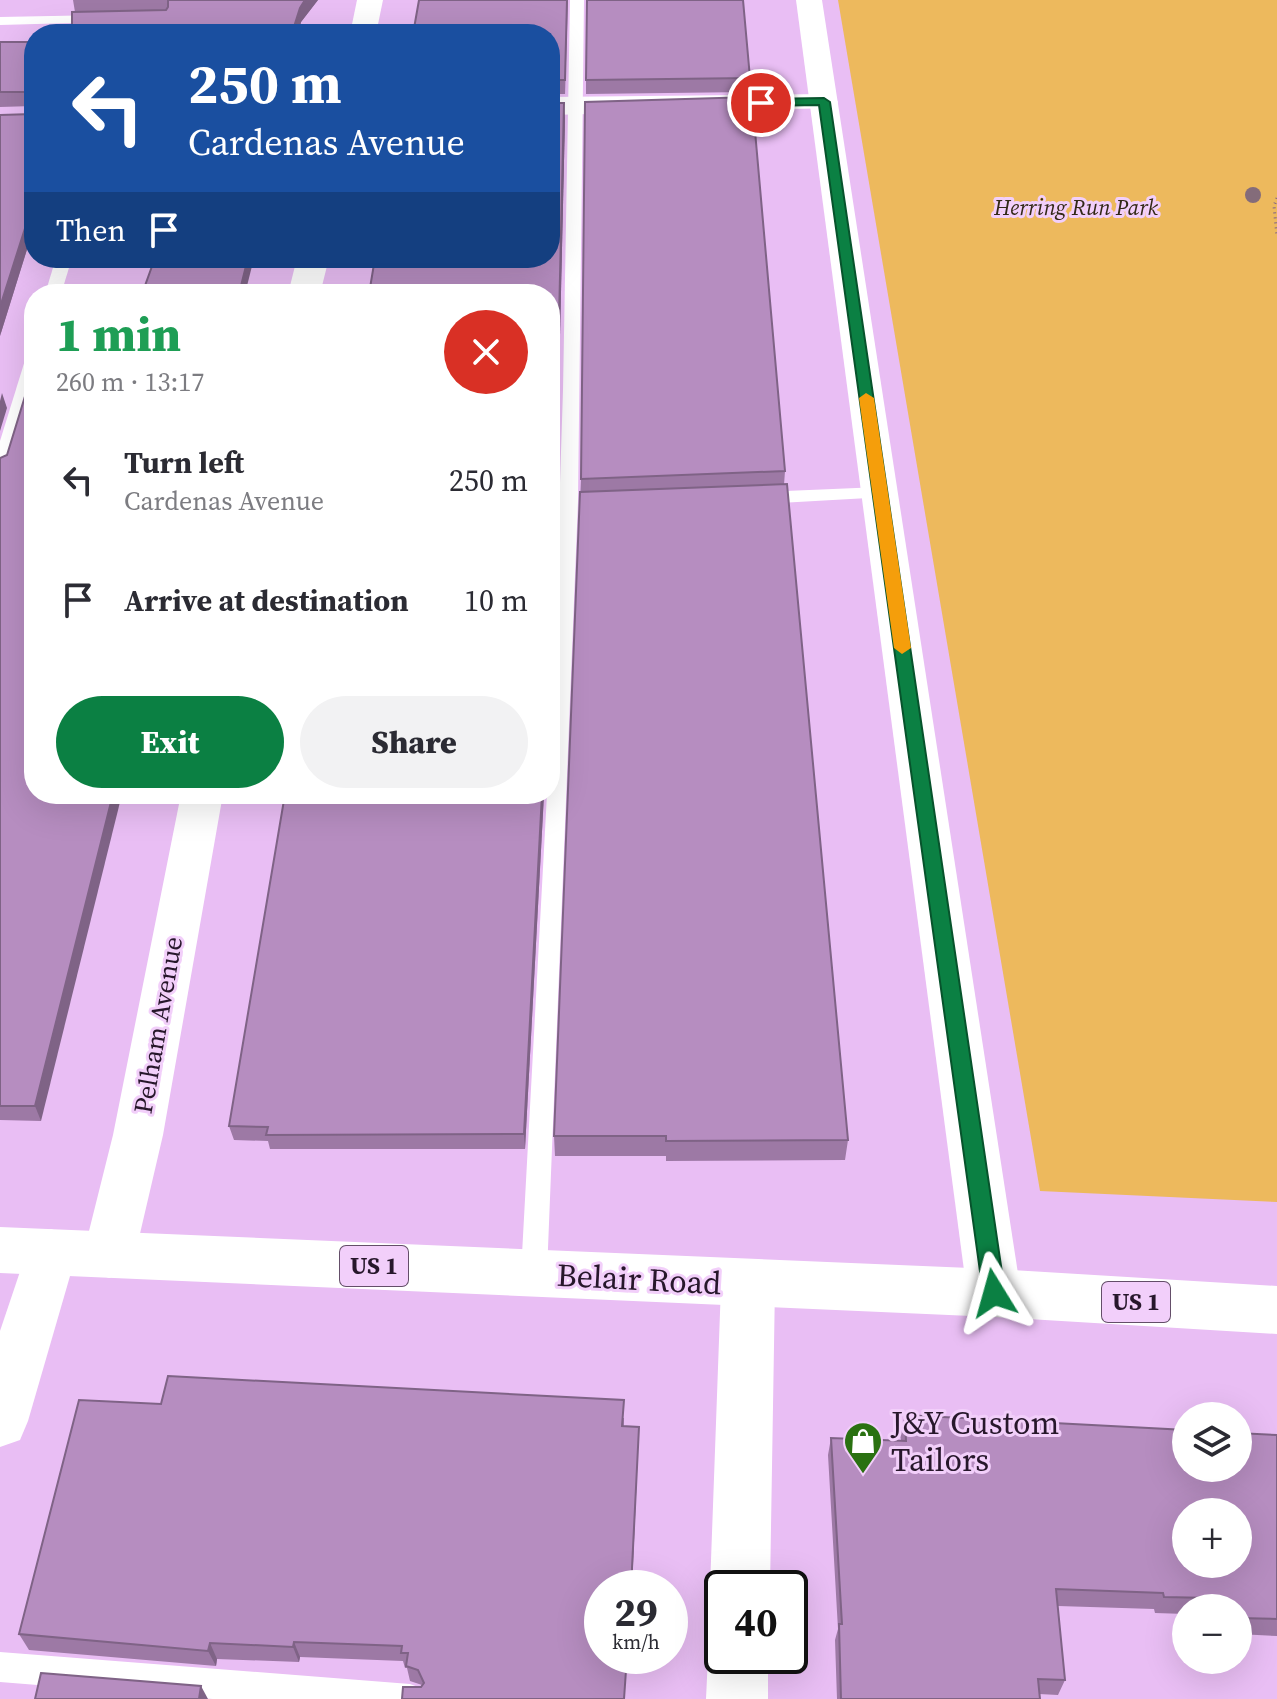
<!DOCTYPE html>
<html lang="en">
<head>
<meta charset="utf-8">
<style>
	:root { --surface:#fff; --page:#f2f2f3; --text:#2b2b33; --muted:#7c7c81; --accent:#0b8043 }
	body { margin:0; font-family:"Source Serif 4",serif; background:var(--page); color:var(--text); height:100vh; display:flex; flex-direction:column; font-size:30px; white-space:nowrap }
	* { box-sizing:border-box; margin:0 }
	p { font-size:26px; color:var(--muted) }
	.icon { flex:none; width:44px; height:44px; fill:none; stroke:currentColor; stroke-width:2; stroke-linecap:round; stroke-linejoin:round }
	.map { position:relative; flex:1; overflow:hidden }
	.drawer { position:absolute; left:24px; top:284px; width:536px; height:520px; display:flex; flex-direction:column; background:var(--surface); border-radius:32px; box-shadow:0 8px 32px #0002 }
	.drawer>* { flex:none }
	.hud { position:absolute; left:24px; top:24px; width:536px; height:244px; border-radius:32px; box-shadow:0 8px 32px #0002; background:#1a4fa0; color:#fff; overflow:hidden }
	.tools { position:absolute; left:1172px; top:1402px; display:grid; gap:16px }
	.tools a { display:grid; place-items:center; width:80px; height:80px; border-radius:50%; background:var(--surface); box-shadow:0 8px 32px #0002; font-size:40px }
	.speed { position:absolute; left:584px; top:1570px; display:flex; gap:16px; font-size:40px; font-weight:700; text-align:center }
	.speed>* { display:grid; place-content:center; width:104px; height:104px; border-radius:50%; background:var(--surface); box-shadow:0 8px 32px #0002; line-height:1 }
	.speed small { font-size:20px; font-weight:400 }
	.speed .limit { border:4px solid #111; border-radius:12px; background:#fff; color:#111 }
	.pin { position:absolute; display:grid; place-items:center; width:68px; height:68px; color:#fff; margin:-34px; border:4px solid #fff; border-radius:50%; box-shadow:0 2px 8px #0007 }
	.me { position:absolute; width:88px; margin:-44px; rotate:352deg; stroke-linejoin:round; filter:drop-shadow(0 0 6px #0008) }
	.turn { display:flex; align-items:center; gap:28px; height:168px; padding:0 32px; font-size:36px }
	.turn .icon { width:104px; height:104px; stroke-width:2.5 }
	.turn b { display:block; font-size:56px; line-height:68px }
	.then { display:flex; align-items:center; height:76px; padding:0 32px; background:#0003; gap:16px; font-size:30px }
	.round { display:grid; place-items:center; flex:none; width:84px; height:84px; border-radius:42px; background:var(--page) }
	.summary { display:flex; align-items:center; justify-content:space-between; height:136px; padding:0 32px }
	h1 { font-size:48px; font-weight:800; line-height:60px; color:#1e9e55 }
	.cta { display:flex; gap:16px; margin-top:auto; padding:16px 32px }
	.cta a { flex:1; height:92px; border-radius:48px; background:var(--accent); color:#fff; font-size:32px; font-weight:800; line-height:92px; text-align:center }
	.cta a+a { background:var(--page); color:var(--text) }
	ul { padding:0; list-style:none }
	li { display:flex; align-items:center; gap:24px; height:120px; padding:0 32px }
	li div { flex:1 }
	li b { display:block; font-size:30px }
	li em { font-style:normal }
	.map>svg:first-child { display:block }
	.green { fill:#edb95d }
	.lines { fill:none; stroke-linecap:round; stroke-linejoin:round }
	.path { stroke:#7f6386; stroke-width:3; stroke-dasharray:1 4; stroke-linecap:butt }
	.service { fill:#fff; fill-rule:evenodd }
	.minor { fill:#fff; fill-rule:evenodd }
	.tertiary { fill:#fff; fill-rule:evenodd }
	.primary { fill:#fff; fill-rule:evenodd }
	.tree { fill:#846c7a }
	.wall { fill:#9d79a5 }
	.shaded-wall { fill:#7f6386 }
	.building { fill:#b68dc0; stroke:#7f6386; stroke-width:2; fill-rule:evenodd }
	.route { fill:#0b8043; stroke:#07532c; stroke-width:2 }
	.slow { fill:#f59e0b }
	.labels { text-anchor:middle; stroke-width:6; stroke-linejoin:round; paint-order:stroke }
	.far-park-label { font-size:22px; font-style:italic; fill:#322816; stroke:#f2cffa }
	.shield { fill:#f2cffa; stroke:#644e69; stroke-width:2 }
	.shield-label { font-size:24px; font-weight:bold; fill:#27172b }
	.street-label { font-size:26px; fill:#27172b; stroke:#f2cffa }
	.near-street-label { font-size:32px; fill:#27172b; stroke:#f2cffa }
	.near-poi-label { font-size:32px; fill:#27172b; stroke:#f2cffa; text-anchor:start }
</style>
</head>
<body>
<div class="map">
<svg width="1277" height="1699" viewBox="0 0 1277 1699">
	<rect width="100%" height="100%" fill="#e9bef4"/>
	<!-- green -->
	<polygon class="green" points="838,0 1277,0 1277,1202 1040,1191"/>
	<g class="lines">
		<!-- path -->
		<polyline class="path" points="1277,198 1274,206 1277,236"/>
		<!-- service -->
		<g class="service">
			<polygon points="570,0 584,0 578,501 547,1273 543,1281 534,1285 525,1281 521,1273 547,794 550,794 563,390"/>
			<polygon points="103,15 108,16 108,22 0,25 0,17"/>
			<polygon points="56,258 72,258 61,294 45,294"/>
			<polygon points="34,352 34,385 9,470 0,475 0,441 26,357"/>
			<polygon points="880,487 886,489 889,493 886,497 761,504 752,498 761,492"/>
			<polygon points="0,1652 410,1684 421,1688 425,1699 213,1699 0,1682"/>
		</g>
		<!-- minor -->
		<g class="minor">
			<polygon points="357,0 383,0 376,34 350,34"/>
			<polygon points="824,94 834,96 838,102 834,108 550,115 550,97"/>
			<polygon points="297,258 329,258 320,294 288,294"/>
			<polygon points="181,794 223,794 163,1135 135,1255 128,1271 109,1278 90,1271 83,1255 113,1135"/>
			<polygon points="51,1229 70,1236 77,1252 28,1421 20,1440 0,1447 0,1331 32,1236"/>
			<polygon points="748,1261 767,1268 775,1285 770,1588 722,1588 722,1610 710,1588 721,1285 729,1268"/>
			<polygon points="722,1632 722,1656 768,1656 768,1699 706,1699 708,1656 716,1634"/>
		</g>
		<!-- tertiary -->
		<polygon class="tertiary" points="796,0 822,0 1021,1293 1013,1310 994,1317 975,1310 967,1293"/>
		<!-- primary -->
		<polygon class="primary" points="0,1227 994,1269 1277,1286 1277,1334 994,1317 0,1273"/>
	</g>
	<!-- trees -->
	<circle class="tree" cx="1253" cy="195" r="8"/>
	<!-- wall -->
	<g class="wall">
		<polygon points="73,0 318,0 301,22 298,34 72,34 75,12"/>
		<polygon points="568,0 565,94 550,94 550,34"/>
		<polygon points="0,42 34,42 34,227 0,336 33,114 33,106 0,107"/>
		<polygon points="750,78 749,92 586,94 586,80"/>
		<polygon points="565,118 555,552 550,552 550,294"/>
		<polygon points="0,458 41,1121 0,1120"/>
		<polygon points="785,471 784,485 848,1140 845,1160 666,1161 666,1156 555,1156 554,1136 581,479"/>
		<polygon points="285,794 544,794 525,1149 270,1149 268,1141 234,1140 229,1126"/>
		<polygon points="161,1404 624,1418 624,1426 639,1444 421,1687 422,1685 410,1681 407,1668 405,1668 403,1661 300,1657 299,1662 217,1659 216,1666 29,1650 19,1634"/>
		<polygon points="905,1415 1277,1435 1277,1636 1238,1634 1238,1608 1186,1608 1186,1614 1155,1613 1154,1609 1058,1606 1065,1680 1058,1695 1039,1694 1040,1699 837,1699 835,1640 838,1629 828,1455 831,1438 901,1441 900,1433"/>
	</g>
	<!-- shaded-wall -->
	<g class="shaded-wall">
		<polygon points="305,0 318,0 301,22 298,34 292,34 300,8"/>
		<polygon points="564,103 565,118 555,552 554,536"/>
		<polygon points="34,200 34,227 0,336 0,307"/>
		<polygon points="248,258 254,258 245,294 239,294"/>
		<polygon points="2,393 7,408 0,431 0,401"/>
		<polygon points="551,630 552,646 550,701 550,663"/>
		<polygon points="113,794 122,794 41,1121 35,1106"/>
		<polygon points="542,794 544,794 525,1149 524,1134"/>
		<polygon points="639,1427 632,1588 631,1588"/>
		<polygon points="294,1642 300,1657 299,1662 293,1647"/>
		<polygon points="210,1643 217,1659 216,1666 208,1651"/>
		<polygon points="201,1686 208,1699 199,1699"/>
	</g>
	<!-- building -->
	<g class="building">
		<polygon points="168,0 305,0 300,8 292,33 72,34 72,12 166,10 168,7"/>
		<polygon points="419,0 567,0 565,80 550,80 550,34 413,34"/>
		<polygon points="587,0 743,0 750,78 586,80"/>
		<polygon points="0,42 34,42 34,200 0,307 0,115 33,114 33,92 0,92"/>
		<polygon points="752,97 785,471 581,479 585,102"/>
		<polygon points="550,103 564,103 554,536 550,536 550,294 369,294 375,258 550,258"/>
		<polygon points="155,258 248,258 239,294 142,294"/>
		<polygon points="26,393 34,393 34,794 113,794 35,1106 0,1106 0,458 7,455"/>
		<polygon points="787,484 848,1140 666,1141 666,1136 554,1136 580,492"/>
		<polygon points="285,794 542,794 524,1134 266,1135 268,1127 229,1126"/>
		<polygon points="168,1376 624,1400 622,1426 639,1427 631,1588 602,1588 602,1656 627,1656 624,1699 402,1699 403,1687 421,1687 424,1683 418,1670 406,1666 408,1653 401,1653 402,1646 294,1642 293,1647 210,1643 208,1651 19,1634 79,1400 161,1404"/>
		<path d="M 905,1415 L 1186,1430 L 1186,1468 L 1238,1468 L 1238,1433 L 1277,1435 L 1277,1619 L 1238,1618 L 1238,1608 L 1212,1608 L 1211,1598 L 1164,1597 L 1163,1593 L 1056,1589 L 1065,1680 L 1038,1679 L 1040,1699 L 841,1699 L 839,1624 L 842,1624 L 831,1438 L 906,1441 ZM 1186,1512 L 1238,1512 L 1238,1564 L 1186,1564 Z"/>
		<polygon points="41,1673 201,1686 199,1699 35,1699"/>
	</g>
	<!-- route -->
	<polygon class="route" points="824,98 830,102 1005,1293 1002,1300 994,1303 986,1300 983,1293 819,105 761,106 755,103 761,99"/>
	<!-- slow -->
	<polygon class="slow" points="866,393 874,398 911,648 902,654 894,648 859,398"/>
	<!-- icons -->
	<defs>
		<g id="shop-pin" transform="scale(2)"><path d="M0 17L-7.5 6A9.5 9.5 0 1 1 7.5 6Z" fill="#2a7111" stroke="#f2cffa"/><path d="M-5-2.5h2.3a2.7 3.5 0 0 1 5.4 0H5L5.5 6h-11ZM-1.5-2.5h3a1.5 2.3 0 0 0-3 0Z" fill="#fff"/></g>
	</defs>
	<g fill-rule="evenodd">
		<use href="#shop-pin" x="863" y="1441"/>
	</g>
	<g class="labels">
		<!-- far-park labels -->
		<g class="far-park-label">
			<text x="1076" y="215">Herring Run Park</text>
		</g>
		<!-- shield labels -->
		<g class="shield">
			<rect x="340" y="1246" width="68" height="40" rx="6"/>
			<rect x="1102" y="1282" width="68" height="40" rx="6"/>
		</g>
		<g class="shield-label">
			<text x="374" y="1274">US 1</text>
			<text x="1136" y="1310">US 1</text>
		</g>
		<!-- street labels -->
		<g class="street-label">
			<text transform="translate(158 1025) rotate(-80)" y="9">Pelham Avenue</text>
		</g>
		<!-- near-street labels -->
		<g class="near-street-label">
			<text transform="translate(639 1279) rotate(3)" y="11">Belair Road</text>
		</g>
		<!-- near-poi labels -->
		<g class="near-poi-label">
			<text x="891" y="1434">J&amp;Y Custom<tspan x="891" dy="37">Tailors</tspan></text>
		</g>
	</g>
</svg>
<div class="tools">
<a><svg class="icon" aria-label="layers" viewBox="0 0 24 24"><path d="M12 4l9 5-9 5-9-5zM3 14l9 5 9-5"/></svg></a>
<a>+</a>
<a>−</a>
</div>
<div class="speed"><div>29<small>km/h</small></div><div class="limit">40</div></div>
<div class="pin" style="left:761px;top:103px;background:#d93025"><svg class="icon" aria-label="arrive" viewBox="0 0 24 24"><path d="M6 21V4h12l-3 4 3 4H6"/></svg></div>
<svg class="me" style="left:994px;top:1293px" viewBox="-20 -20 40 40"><path d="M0-17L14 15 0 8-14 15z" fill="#0b8043" stroke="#fff" stroke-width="4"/></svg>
<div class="hud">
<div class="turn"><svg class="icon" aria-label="left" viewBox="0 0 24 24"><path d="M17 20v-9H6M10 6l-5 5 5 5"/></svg><div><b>250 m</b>Cardenas Avenue</div></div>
<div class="then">Then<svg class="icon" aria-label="arrive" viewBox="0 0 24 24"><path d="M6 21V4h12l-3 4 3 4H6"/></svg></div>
</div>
<section class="drawer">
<div class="summary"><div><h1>1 min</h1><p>260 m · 13:17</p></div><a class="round" style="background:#d93025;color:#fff"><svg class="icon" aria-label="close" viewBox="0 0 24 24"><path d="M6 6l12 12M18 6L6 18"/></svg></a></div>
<ul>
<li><svg class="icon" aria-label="left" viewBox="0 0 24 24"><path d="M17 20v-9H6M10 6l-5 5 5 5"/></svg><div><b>Turn left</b><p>Cardenas Avenue</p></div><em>250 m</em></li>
<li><svg class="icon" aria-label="arrive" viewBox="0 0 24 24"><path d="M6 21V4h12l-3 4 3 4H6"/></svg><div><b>Arrive at destination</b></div><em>10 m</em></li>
</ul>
<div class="cta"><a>Exit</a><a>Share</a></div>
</section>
</div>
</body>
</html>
